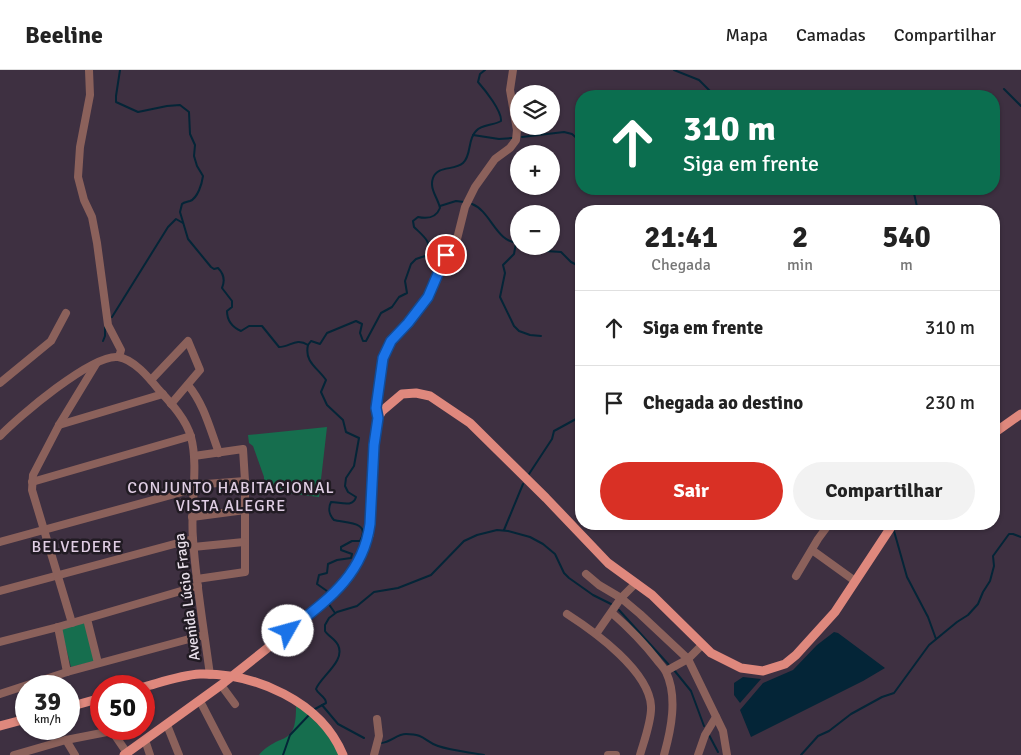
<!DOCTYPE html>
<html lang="pt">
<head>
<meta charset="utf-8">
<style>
	:root { --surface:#fff; --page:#f2f2f2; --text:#222; --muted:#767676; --line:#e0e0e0; --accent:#d93025 }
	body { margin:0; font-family:Signika,sans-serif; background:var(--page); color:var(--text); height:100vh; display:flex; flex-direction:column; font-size:19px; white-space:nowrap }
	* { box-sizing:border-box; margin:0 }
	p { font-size:16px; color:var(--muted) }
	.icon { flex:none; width:28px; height:28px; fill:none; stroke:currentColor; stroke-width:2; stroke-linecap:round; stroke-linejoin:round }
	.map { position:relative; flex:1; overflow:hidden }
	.details { position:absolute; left:575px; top:135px; width:425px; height:325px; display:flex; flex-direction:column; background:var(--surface); border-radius:20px; box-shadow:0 1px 4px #0004 }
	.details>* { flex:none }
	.banner { position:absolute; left:575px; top:20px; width:425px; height:105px; border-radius:20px; box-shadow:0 1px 4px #0004; background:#0b6e4f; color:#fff; overflow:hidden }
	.buttons { position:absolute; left:510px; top:15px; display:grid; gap:10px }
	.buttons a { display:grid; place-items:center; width:50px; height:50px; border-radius:50%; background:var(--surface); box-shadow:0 1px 4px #0004; font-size:25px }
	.speed { position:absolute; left:15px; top:605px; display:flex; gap:10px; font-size:25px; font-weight:700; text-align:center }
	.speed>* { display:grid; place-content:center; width:65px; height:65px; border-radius:50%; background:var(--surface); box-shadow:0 1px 4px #0004; line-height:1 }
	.speed small { font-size:12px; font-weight:400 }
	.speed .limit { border:8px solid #d22; background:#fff; color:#111 }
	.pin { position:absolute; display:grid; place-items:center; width:42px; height:42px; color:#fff; margin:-21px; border:2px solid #fff; border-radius:50%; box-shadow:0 1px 5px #0007 }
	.me { position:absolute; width:55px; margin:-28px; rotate:52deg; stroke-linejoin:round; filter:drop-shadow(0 0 4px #0008) }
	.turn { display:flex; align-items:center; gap:18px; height:105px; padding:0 25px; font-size:22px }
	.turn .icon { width:65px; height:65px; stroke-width:2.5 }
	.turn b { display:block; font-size:35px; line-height:42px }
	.eta { display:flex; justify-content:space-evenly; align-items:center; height:85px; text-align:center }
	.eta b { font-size:30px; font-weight:700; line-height:35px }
	.button { display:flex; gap:10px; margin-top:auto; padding:10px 25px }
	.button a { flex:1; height:58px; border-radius:30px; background:var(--accent); color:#fff; font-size:20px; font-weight:700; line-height:58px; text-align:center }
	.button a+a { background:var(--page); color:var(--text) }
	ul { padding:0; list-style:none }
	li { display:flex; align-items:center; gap:15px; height:75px; padding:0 25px; border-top:1px solid var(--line) }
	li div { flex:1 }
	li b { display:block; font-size:19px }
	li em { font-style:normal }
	header { display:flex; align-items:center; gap:30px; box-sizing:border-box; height:70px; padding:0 25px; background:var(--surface); border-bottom:1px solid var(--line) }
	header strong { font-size:24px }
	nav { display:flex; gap:28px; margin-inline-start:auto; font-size:18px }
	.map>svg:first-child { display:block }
	.green { fill:#166e4e }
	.water { fill:#042537 }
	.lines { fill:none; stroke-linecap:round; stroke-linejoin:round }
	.stream { stroke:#042537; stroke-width:2 }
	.minor { stroke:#8b615b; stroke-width:8 }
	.major { stroke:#df887d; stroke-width:9 }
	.route-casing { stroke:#114b97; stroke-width:12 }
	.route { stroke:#1a73e8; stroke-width:9 }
	.labels { text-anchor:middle; stroke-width:5; stroke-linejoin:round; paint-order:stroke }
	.street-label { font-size:15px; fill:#ebe2ed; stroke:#211b23 }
	.neighbourhood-label { font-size:16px; letter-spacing:1px; fill:#e0cee4; stroke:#211b23 }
</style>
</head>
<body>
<header>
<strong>Beeline</strong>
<nav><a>Mapa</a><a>Camadas</a><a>Compartilhar</a></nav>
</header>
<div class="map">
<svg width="1021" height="685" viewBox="0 0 1021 685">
	<rect width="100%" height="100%" fill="#3e3041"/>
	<!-- green -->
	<g class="green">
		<polygon points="327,357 319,427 264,420 264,407 253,376 249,373 248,365"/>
		<polygon points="85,552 95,591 71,597 61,558"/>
		<path d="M 296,633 L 324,660 L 340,685 L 259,685 C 281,660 297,680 296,633 Z"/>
	</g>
	<!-- water -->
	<g class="water">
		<polygon points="834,562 838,563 885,598 863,611 751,667 740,640 763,613 793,600 817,575"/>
		<polygon points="743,607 761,609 740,633 734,625 734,613"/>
	</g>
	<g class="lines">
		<!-- stream -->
		<g class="stream">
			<path d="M 120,0 L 116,26 L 116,32 L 138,42 L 167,36 L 180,35 L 189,42 L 190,64 L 195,75 L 194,86 L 197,96 L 203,106 C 202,113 198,128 190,131 C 187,132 184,132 182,134 L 180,142 L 188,169 L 211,197 L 214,199 L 218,198 C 224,204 225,211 222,218 L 232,231 L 232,237 L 227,241 C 227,251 232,257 241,261 L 249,256 L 262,256 L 279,277 C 290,277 296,267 308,275"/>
			<polyline points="674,0 699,10 715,26"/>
			<polyline points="1004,19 1021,36"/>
			<polyline points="473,65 499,69 512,68"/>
			<polyline points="522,67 564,62 572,64 581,72"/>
			<polyline points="913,119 918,141"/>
			<path d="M 472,134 C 491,141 496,173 519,173"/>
			<polyline points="440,136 456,131 464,132"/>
			<polyline points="516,173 514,184 503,195 505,203 500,227 514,256 519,261 530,265 541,266"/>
			<polyline points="527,176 531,180 561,182 571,192 581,197"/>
			<polyline points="112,247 168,157 176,149 183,153"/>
			<polyline points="103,271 105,266 105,256"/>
			<path d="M 308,275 L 311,271 L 320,274 L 327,263 L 356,251 L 362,254 L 360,263 L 363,271 L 366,271 L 381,243 L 392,237 L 399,227 L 407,223 L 405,211 L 411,194 L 416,189 L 428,185 C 433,172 422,165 414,157 L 413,151 L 418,147 C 427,149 436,148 440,138 C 438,128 429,119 433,108 C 438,95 454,101 463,93 C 472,85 467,70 476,61 C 482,54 493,56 501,51 C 502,41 485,20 478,12 L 480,4 L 485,0"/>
			<path d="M 308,275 C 304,292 318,298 326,310 L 321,322 L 327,335 L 343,350 L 346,362 L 359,368 L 354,396 L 346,408 L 345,416 L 348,422 L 356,427 C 353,438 340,432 331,432 C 328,438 329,445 334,450 C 344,453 372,451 360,471 L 352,471 L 341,477 L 341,480 L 352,484 L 351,488 L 337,490 L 328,494 L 327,503 L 319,505 L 317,514 L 327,521 L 326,525"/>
			<polyline points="529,404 552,369 554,361 576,349 581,344"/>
			<polyline points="504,460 523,414"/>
			<polyline points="894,461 907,507 928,547 936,569"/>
			<polyline points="328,533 335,543"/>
			<polyline points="619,540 669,595"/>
			<polyline points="674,600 691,621 704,656"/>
			<polyline points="322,635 338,654 364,668"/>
			<path d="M 315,639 L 326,633 C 326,626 318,625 316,619 C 321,606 346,591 338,575 C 335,569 328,566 325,561 L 325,555 L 329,548 L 337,542 L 357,536 L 374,522 L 398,518 L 431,505 L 464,471 L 477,465 L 497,460 L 508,461 L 530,467 L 543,474 L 555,484 L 564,503 L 569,508 L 593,525 L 611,534"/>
			<polyline points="709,665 718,682"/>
			<path d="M 381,673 C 391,672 397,664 406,664 C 425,664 424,671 438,676 C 453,681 469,682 484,685"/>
			<polyline points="283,685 290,665 309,645"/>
			<polyline points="801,685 818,666 829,661 851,644 882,627 894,623 929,575 957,552 968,545 978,534 983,522 990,511 994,496 993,486 1009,464 1013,464 1021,467"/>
		</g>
		<!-- minor -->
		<g class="minor">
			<polyline points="89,0 90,25 80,77 78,107 84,130 92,147 97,173 108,255 121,280 119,287"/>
			<polyline points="151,310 188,271 200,300 171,334"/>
			<polyline points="0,313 51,271 66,243"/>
			<path d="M 188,315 C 204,334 210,359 219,383"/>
			<polyline points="378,348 376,338 383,288 387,277 428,227 446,185 457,169 465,137 475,117 495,89 510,78 516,70 517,60 510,20 513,0"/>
			<polyline points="59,355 163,324"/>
			<path d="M 0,366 C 18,347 92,284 118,287 C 134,289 150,309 159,320 C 171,333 186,349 191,367 C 199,396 190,438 193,469 C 196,514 204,560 210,605"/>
			<polyline points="194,386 243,379 245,411 245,502 197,509"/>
			<polyline points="32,412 191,366"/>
			<polyline points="193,415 245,411"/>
			<polyline points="192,447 245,440"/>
			<polyline points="0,472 193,419"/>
			<polyline points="193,477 244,472"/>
			<polyline points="812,480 855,511"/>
			<polyline points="586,504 599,515 621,528 640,544 688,589 723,661 727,685"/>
			<polyline points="796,506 818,469 829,454"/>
			<polyline points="0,521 193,469"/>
			<path d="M 612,543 C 628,557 643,572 657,590 C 660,594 664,598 666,602 C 678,627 671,660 664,685"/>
			<path d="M 567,544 C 595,562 649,601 651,636 C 652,650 644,671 640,685"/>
			<polyline points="87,549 98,593"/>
			<polyline points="72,553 32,420 33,405 59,355 96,294"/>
			<polyline points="58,557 67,602"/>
			<polyline points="596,564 621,528 636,513"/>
			<polyline points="0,572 58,557 198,516"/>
			<polyline points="666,601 688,589 702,575"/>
			<polyline points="221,615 235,634"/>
			<polyline points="0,624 67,602 204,565"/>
			<polyline points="200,631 228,685"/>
			<polyline points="167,655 179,685"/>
			<polyline points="66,670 75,685"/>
			<polyline points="145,670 150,685"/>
			<polyline points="14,685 66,670 112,661 127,683"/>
			<polyline points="374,685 379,666 377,649"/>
			<polyline points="608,685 616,685"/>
			<polyline points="698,685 705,665 716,647"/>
		</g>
		<!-- major -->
		<g class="major">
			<polyline points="994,363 1021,344"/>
			<path d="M 144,617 C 162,612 181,605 200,604 C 255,603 321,631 343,685"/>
			<polyline points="69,637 101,628"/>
			<polyline points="0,656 26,649"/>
			<polyline points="124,685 221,615 318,538 342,515 350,505 363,482 369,465 374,375 378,348 382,341 402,324 416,323 430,326 470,353 546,428 608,493 652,525 711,583 741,598 763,601 785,594 796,585 835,542 893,454"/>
		</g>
	</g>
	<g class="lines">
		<!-- route casing -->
		<g class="route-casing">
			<path id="route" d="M 288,561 C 326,531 363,506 370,454 L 374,375 L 378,348 L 376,338 L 383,288 L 391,271 L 408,253 L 428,227 L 446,185"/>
		</g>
		<!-- route -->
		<use href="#route" class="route"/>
	</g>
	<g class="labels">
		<!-- street labels -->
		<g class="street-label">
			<text transform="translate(187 527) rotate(-97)" y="5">Avenida Lúcio Fraga</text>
		</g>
		<!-- neighbourhood labels -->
		<g class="neighbourhood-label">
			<text x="231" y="423">CONJUNTO HABITACIONAL<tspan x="231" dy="18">VISTA ALEGRE</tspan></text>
			<text x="77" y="482">BELVEDERE</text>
		</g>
	</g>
</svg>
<div class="buttons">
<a><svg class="icon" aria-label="layers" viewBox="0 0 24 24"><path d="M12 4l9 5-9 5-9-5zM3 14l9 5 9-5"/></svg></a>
<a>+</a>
<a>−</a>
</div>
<div class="speed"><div>39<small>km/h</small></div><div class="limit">50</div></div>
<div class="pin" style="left:446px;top:185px;background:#d93025"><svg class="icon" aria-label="arrive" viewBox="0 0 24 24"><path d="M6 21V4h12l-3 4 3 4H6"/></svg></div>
<svg class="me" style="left:288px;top:561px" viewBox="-20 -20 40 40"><circle r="19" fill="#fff"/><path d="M0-13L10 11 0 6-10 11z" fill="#1a73e8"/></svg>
<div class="banner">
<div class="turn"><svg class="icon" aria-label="ahead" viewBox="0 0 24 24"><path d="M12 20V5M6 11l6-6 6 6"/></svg><div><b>310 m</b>Siga em frente</div></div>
</div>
<section class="details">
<div class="eta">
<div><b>21:41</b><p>Chegada</p></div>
<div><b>2</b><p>min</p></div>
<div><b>540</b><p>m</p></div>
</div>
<ul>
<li><svg class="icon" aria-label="ahead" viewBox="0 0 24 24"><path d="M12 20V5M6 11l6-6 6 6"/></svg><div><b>Siga em frente</b></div><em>310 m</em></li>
<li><svg class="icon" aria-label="arrive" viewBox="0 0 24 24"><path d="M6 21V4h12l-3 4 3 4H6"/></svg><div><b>Chegada ao destino</b></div><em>230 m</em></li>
</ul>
<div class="button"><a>Sair</a><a>Compartilhar</a></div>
</section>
</div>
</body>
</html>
